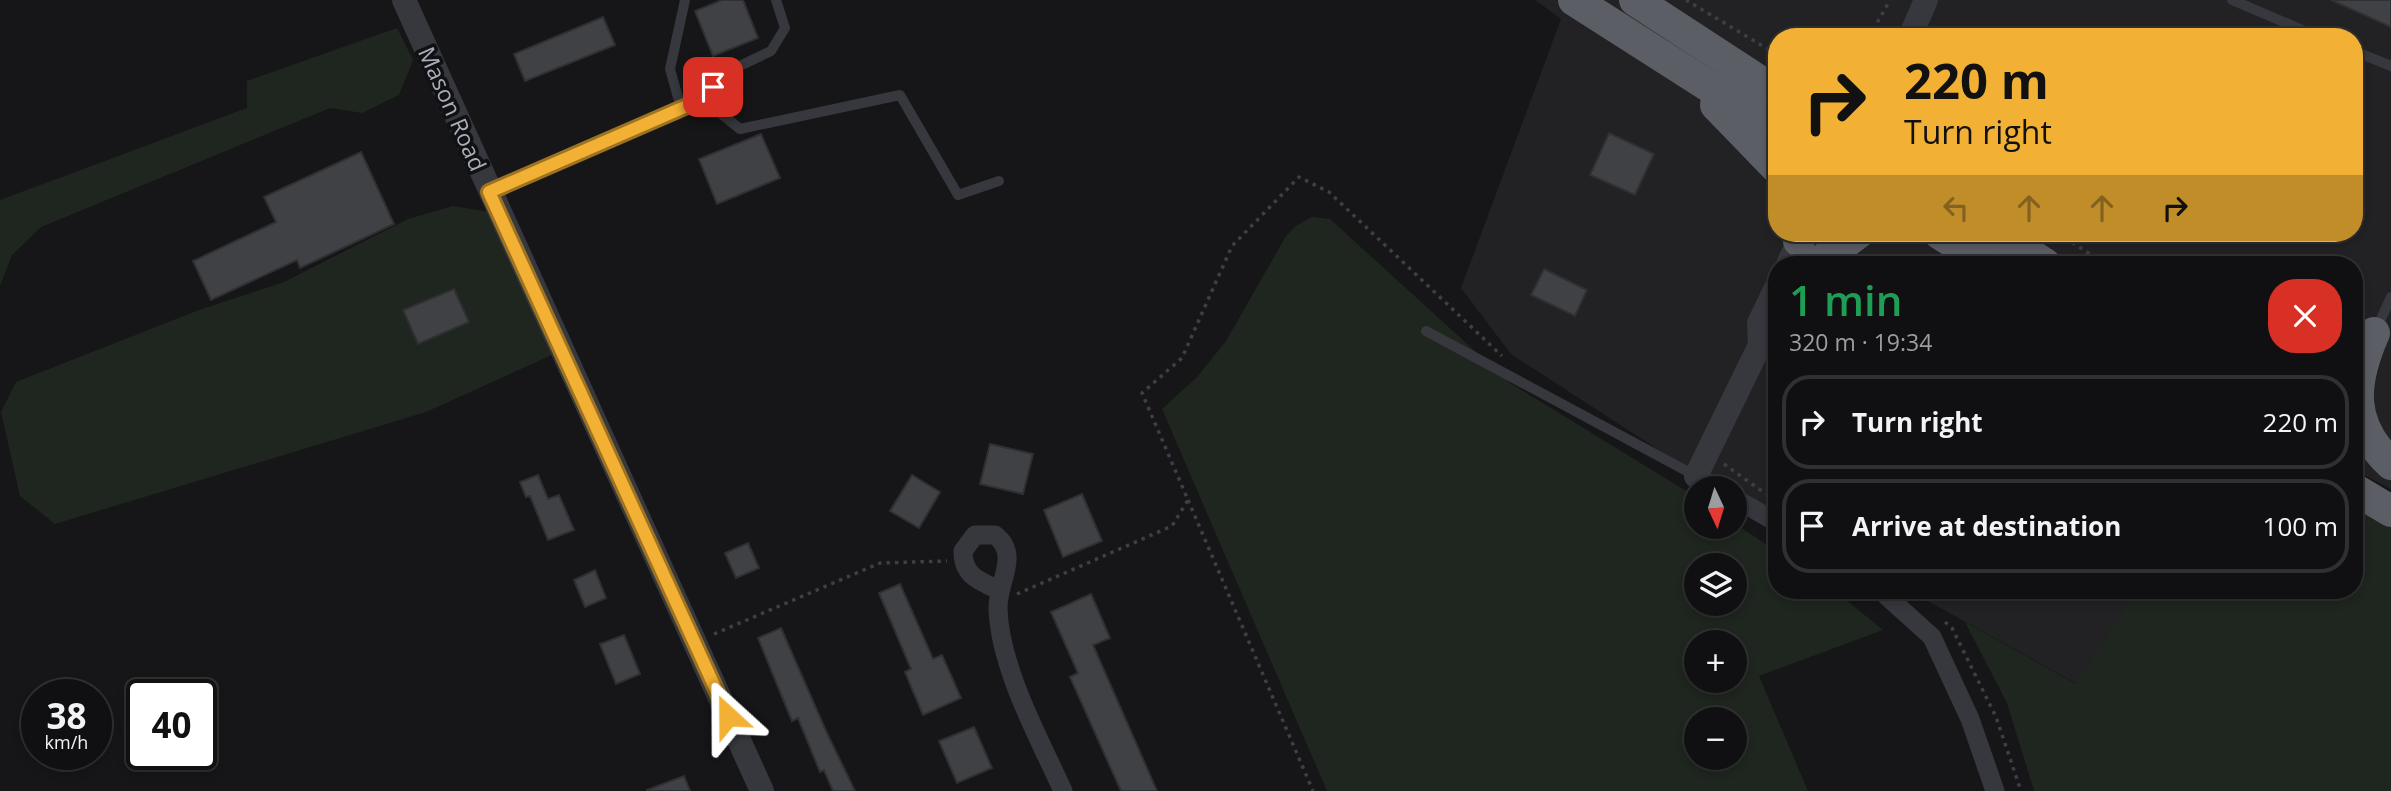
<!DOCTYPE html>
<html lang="en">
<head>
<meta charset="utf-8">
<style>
	:root { --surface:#101012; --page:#19191b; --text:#f1f3f6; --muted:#9c9d9f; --line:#303032 }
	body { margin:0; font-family:"Open Sans",sans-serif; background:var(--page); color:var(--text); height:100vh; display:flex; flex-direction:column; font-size:26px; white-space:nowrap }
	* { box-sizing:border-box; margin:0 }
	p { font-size:23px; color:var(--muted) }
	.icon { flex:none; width:38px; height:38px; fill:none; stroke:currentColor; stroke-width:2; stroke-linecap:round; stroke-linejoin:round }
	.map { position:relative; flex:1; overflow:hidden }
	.panel { position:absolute; left:1768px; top:256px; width:595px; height:343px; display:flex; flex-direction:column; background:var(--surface); border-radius:28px; box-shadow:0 4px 10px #0003,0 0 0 2px var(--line) }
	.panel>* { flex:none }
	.top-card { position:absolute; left:1768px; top:28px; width:595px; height:214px; border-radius:28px; box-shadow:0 4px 10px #0003,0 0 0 2px var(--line); background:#f2b134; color:#111; overflow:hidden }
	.needle { width:46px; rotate:176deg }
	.fabs { position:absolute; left:1684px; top:476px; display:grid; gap:14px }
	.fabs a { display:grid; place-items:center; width:63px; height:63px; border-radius:50%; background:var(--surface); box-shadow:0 4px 10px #0003,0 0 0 2px var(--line); font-size:35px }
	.speed { position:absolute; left:21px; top:679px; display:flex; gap:14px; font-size:35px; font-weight:700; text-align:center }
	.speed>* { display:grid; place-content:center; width:91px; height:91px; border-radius:50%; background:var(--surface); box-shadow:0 4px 10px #0003,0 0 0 2px var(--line); line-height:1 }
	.speed small { font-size:18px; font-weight:400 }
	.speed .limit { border:4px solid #111; border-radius:10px; background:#fff; color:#111 }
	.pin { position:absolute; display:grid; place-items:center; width:60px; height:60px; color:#fff; margin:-30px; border-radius:14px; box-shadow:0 4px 10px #0006 }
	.me { position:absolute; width:77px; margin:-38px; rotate:336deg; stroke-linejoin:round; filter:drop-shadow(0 0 5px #0008) }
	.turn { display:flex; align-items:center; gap:24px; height:147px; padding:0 21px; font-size:32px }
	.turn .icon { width:91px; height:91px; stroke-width:2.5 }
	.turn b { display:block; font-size:49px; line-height:60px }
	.lanes { display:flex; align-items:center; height:66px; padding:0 21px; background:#0003; justify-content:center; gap:35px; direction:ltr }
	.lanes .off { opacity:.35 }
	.round { display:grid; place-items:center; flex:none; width:74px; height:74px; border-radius:28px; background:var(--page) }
	.head { display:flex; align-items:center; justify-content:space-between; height:119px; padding:0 21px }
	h1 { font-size:42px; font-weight:600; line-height:52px; color:#1e9e55 }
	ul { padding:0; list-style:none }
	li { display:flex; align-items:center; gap:21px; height:94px; margin:0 14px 10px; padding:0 7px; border:4px solid var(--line); border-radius:28px }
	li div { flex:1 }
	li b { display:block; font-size:26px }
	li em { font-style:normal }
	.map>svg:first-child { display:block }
	.built { fill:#222225; fill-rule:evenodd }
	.green { fill:#1e261f; fill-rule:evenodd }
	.building { fill:#404145; stroke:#303034; stroke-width:2 }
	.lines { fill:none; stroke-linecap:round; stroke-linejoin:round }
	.path { stroke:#3d3f44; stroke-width:3.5; stroke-dasharray:3.5 5; stroke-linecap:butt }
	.service { stroke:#37383d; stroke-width:10 }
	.minor { stroke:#37383d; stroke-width:19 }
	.tertiary { stroke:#37383d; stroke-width:24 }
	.trunk { stroke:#5b5e65; stroke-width:32 }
	.route-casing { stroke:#9d7322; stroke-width:18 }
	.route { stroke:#f2b134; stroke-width:12 }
	.labels { text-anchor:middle; stroke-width:7; stroke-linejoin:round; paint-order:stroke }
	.street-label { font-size:23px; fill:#a8adb8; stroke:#111113 }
</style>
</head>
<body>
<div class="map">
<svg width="2391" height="791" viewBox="0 0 2391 791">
	<rect width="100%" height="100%" fill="#161618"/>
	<!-- built -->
	<g class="built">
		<path d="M 1535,0 L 2391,0 L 2391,489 L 2354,470 L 2354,264 L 1776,264 L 1776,516 L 1734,493 L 1734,488 L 1726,488 L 1665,454 L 1511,354 L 1461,288 L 1561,19 ZM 1776,37 L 2354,37 L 2354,233 L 1776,233 Z"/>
		<polygon points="1908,590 2136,590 2077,684"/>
	</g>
	<!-- green -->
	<g class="green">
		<polygon points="397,28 413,60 399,95 362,113 330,108 41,227 12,255 0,286 0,200 247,108 247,81"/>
		<polygon points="453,206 490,212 554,354 426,412 55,524 20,496 1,412 16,382 199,310 284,282 408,219"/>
		<path d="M 1312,217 L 1330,219 L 1510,383 L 1696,497 L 1696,527 L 1734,527 L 1734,523 L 1776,551 L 1776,590 L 1834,590 L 1883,630 L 1759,676 L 1808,791 L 1327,791 L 1162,409 L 1197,377 L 1226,341 L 1286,236 L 1297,225 ZM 1696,565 L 1734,565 L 1734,604 L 1696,604 ZM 1696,642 L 1734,642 L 1734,681 L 1696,681 ZM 1696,719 L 1734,719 L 1734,758 L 1696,758 Z"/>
		<polygon points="2354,483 2391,507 2391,791 2034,791 2007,703 1965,622 2076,684 2136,590 2354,590"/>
	</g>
	<!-- building -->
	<g class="building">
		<polygon points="722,0 743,0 758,38 713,56 695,11"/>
		<polygon points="2331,0 2391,0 2391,27"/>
		<polygon points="603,17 615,45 525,81 514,54"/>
		<polygon points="1609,133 1654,154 1635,195 1590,175"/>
		<polygon points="761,134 780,178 717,204 699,159"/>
		<polygon points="361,152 394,224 300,268 297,260 211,300 193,261 276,222 264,197"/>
		<polygon points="1544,269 1587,290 1575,316 1531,295"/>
		<polygon points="454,289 469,322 418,344 403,310"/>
		<polygon points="990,444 1033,454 1023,494 980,484"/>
		<polygon points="538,475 548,499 559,495 574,530 548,540 530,496 526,497 520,482"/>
		<polygon points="912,475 940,492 919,528 890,511"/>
		<polygon points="1082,494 1102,541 1063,557 1044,510"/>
		<polygon points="748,543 759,568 736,578 725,553"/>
		<polygon points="595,570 606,598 585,607 574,580"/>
		<polygon points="900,584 933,659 942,655 961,698 923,715 905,672 911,669 879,593"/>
		<polygon points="1091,594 1110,638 1093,645 1157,791 1121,791 1070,677 1078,673 1051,612"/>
		<polygon points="781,628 826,731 855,791 833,791 824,770 820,772 798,718 792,721 758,638"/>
		<polygon points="624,635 640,674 616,684 600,644"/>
		<polygon points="974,727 992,768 957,783 939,741"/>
		<polygon points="684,776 690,791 647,791 647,790"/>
	</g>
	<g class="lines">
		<!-- path -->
		<g class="path">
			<polyline points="1686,0 1776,54"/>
			<polyline points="1869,37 1890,0"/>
			<polyline points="2058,233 2105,264"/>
			<polyline points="1724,464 1766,494"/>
			<polyline points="1188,500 1313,791"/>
			<polyline points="1017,594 1172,526 1188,500 1142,393 1182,358 1232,246 1299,177 1329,192 1502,356"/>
			<polyline points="1945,622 1952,628 1996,717 2021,791"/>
			<polyline points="714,634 880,563 947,561"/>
		</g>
		<!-- service -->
		<g class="service">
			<polyline points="2232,0 2319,37"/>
			<polyline points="2354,51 2391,66"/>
			<polyline points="703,99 723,74 771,51 785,28 776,0"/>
			<polyline points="681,108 670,69 685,0"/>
			<polyline points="490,192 703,99 740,129 900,95 958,195 999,181"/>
			<polyline points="2376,330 2391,297"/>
			<polyline points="1426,331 1696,476"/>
		</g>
		<!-- minor -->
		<g class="minor">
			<polyline points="1696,476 1717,488"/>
			<polyline points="1734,498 1776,522"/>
			<path d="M 999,590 C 979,581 963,576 963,551 L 975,535 L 995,535 C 1021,555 997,582 998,609 C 1000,668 1039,738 1063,791"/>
			<polyline points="1880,590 1932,637 1970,719 1995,791"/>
		</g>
		<!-- tertiary -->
		<g class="tertiary">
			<polyline points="404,0 762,791"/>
			<polyline points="1910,37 1926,0"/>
			<polyline points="1788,264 1803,233"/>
			<polyline points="1696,476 1760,345 1759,323 1776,288"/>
		</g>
		<!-- trunk -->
		<g class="trunk">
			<polyline points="1574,0 1776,129"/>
			<polyline points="1635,0 1776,92"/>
			<polyline points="1716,105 1776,167"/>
			<polyline points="1939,233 1987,264"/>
			<polyline points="1996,233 2045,264"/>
			<polyline points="1799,241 1800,233"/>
			<polyline points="1817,264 1858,233"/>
			<path d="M 2374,333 C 2352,383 2348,424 2391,464"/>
			<polyline points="2354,489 2391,511"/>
		</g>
	</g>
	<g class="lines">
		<!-- route casing -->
		<g class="route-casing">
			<polyline id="route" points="713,87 703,99 489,192 728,716"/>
		</g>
		<!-- route -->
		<use href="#route" class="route"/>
	</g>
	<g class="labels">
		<!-- street labels -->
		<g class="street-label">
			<text transform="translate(452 109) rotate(66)" y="8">Mason Road</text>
		</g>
	</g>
</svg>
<div class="fabs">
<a><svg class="needle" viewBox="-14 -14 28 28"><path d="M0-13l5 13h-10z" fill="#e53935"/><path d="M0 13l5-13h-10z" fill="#9c9d9f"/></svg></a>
<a><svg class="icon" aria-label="layers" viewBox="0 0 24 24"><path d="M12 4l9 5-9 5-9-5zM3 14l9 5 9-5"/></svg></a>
<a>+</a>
<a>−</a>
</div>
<div class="speed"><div>38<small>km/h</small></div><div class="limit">40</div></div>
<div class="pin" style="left:713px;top:87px;background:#d93025"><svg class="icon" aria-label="arrive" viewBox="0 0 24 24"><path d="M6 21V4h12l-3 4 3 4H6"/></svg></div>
<svg class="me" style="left:728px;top:716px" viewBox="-20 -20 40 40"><path d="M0-17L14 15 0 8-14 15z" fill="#f2b134" stroke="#fff" stroke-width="4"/></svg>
<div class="top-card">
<div class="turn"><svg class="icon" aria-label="right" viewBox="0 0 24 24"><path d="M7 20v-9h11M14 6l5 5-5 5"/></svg><div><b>220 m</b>Turn right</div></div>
<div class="lanes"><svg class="icon off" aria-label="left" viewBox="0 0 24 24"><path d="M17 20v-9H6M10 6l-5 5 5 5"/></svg><svg class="icon off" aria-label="ahead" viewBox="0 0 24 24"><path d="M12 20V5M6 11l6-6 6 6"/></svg><svg class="icon off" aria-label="ahead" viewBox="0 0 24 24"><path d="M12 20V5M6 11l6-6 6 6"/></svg><svg class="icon" aria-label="right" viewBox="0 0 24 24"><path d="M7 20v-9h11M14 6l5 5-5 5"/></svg></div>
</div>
<section class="panel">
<div class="head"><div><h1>1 min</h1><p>320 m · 19:34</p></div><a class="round" style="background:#d93025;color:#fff"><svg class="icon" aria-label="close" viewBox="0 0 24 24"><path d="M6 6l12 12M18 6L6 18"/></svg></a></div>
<ul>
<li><svg class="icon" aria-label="right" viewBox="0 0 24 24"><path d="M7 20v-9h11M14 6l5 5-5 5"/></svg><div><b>Turn right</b></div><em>220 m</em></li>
<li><svg class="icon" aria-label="arrive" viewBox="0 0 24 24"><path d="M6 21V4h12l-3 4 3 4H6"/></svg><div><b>Arrive at destination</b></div><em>100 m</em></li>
</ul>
</section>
</div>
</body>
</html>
